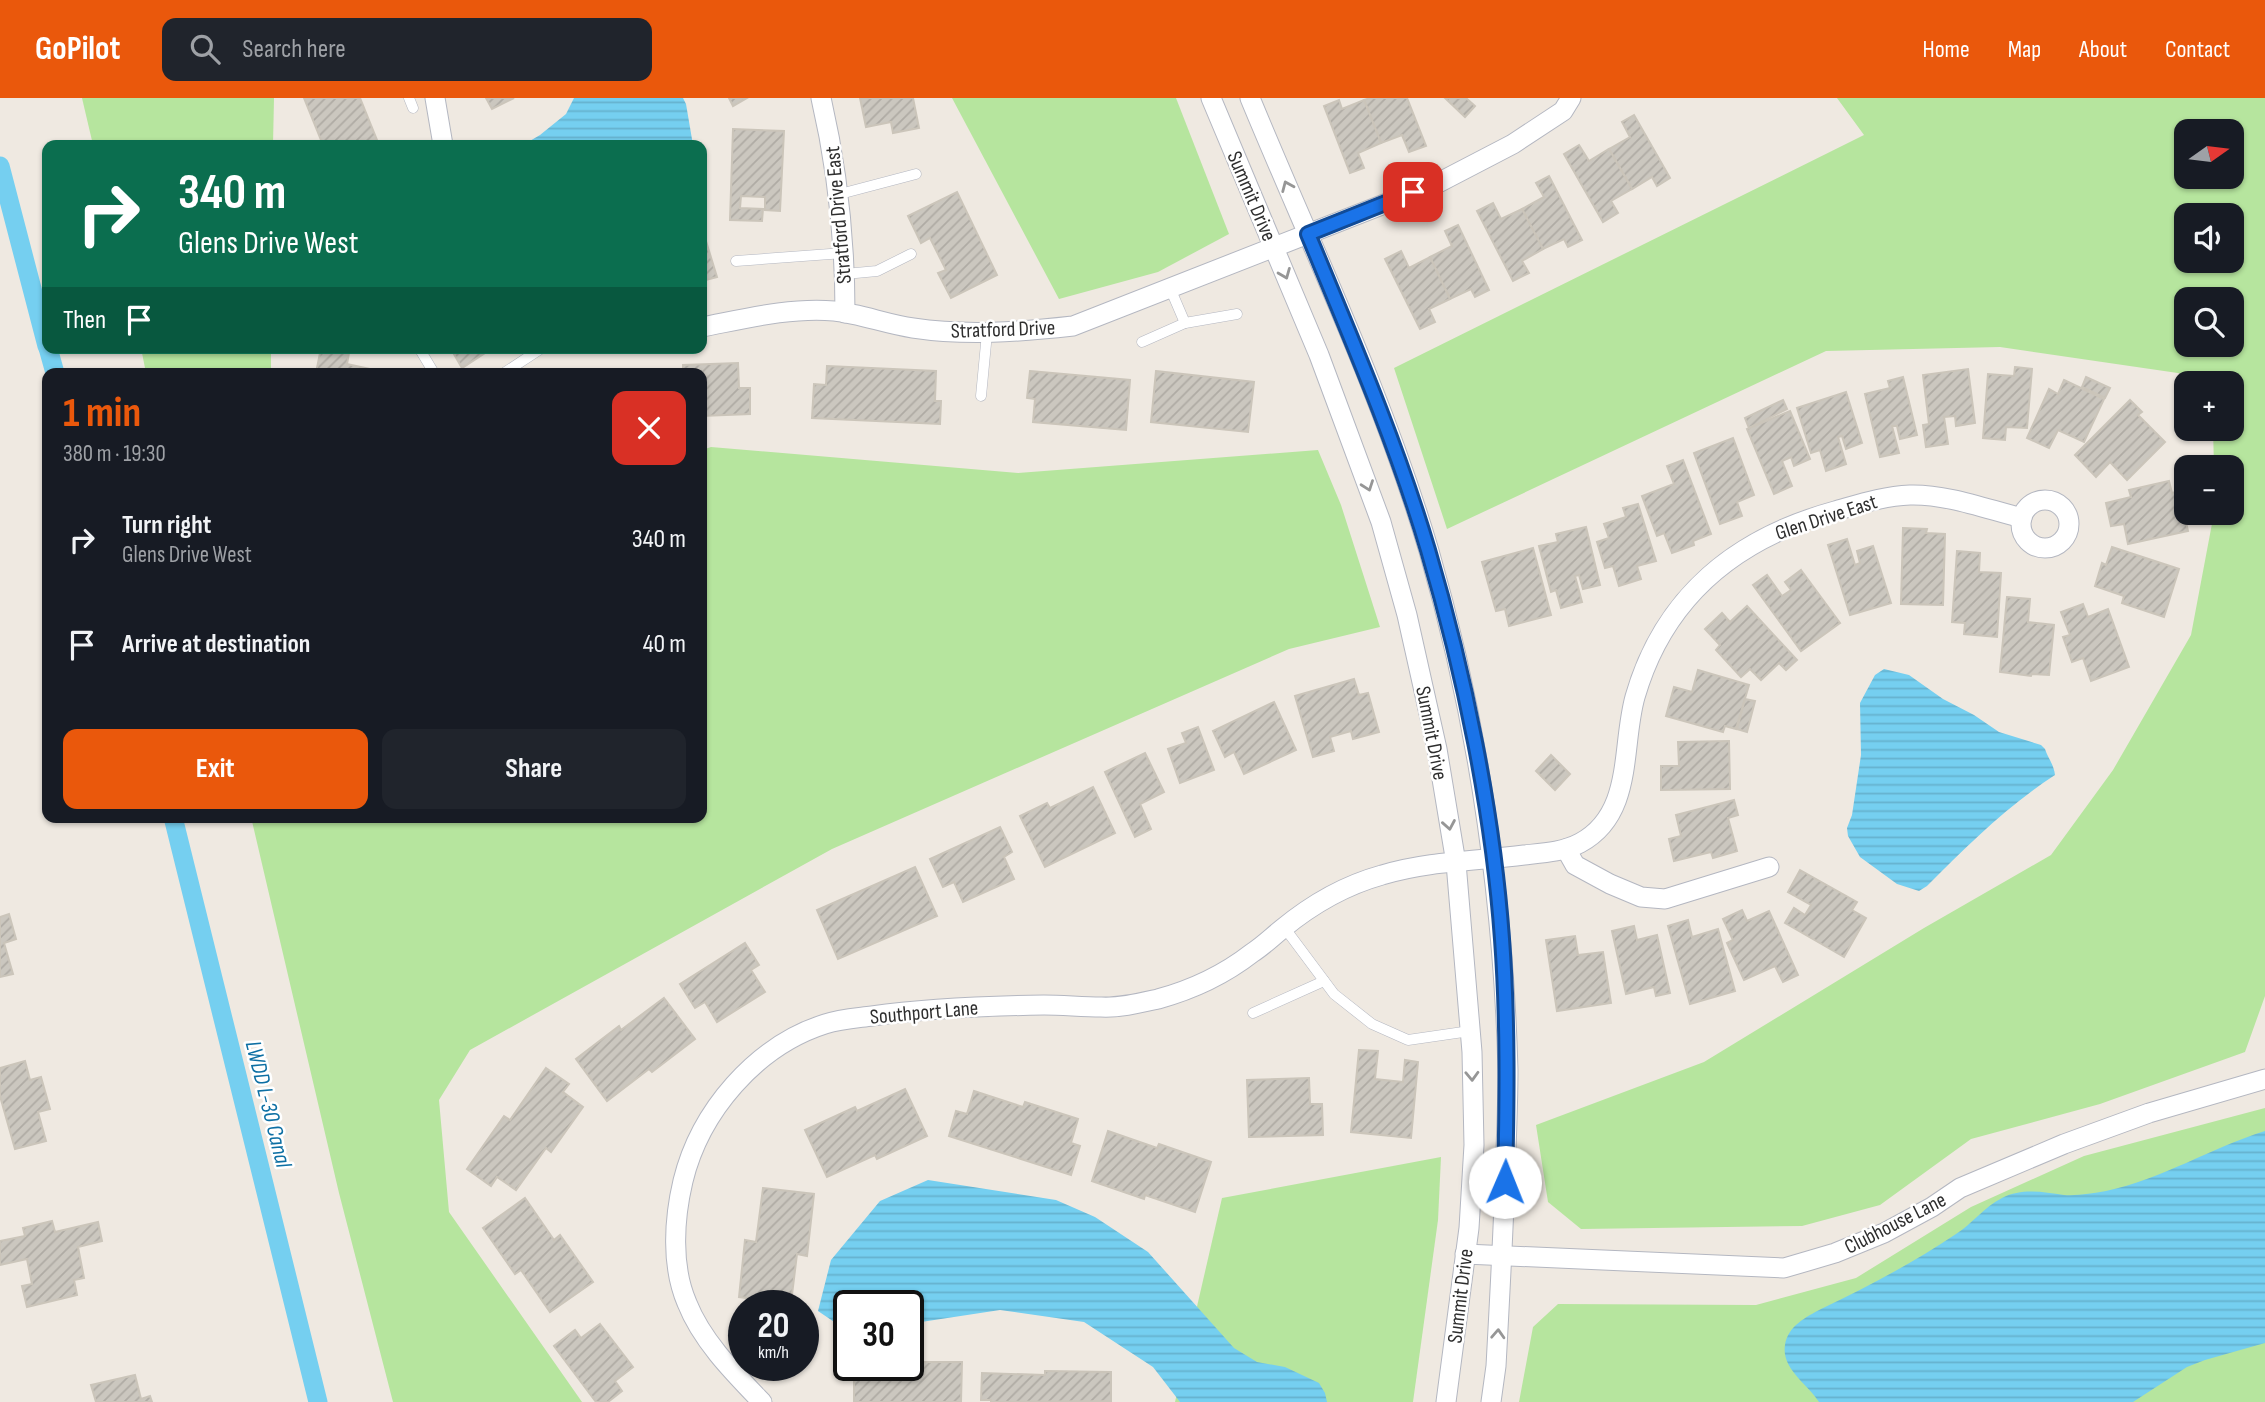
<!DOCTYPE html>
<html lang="en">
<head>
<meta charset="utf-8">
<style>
	:root { --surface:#171b24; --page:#20242c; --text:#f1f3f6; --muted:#9ea1a6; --accent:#ea580c }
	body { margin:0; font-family:"Sofia Sans Condensed",sans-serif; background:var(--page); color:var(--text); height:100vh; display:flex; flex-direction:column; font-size:26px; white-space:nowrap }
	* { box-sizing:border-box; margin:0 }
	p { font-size:23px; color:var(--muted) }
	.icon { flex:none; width:38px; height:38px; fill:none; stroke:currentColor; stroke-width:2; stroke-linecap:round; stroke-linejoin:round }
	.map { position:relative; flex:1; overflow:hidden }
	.details { position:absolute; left:42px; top:270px; width:665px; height:455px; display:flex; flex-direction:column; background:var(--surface); border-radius:14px; box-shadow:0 2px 5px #0004 }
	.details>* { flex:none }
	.guide { position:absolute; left:42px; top:42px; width:665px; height:214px; border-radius:14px; box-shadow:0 2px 5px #0004; background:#0b6e4f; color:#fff; overflow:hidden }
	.needle { width:46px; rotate:76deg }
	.tools { position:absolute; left:2174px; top:21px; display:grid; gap:14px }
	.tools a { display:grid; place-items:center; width:70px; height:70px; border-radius:14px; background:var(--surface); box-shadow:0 2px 5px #0004; font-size:35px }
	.speed { position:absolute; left:728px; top:1192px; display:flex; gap:14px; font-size:35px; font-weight:700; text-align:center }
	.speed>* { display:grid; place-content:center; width:91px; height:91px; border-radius:50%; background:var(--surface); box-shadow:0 2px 5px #0004; line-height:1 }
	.speed small { font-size:18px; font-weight:400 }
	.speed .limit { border:4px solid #111; border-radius:10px; background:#fff; color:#111 }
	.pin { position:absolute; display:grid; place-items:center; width:60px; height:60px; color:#fff; margin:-30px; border-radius:14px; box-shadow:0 4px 10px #0006 }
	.me { position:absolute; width:77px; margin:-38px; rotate:1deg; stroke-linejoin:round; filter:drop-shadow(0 0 5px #0008) }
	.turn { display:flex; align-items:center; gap:24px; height:147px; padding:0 21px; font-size:32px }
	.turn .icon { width:91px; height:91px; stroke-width:2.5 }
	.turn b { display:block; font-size:49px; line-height:60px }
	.then { display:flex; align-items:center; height:66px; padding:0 21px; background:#0003; gap:14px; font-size:26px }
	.round { display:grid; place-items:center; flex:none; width:74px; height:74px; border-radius:14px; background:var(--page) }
	.headline { display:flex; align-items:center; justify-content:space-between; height:119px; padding:0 21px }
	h1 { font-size:42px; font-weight:700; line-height:52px; color:var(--accent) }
	.action { display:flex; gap:14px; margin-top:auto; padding:14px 21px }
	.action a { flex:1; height:80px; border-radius:14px; background:var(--accent); color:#fff; font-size:28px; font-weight:700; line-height:80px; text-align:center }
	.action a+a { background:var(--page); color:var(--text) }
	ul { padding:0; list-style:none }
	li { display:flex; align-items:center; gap:21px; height:105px; padding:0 21px }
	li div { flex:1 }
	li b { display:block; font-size:26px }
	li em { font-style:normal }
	header { display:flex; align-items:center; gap:42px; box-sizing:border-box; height:98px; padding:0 35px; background:var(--accent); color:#fff }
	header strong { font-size:33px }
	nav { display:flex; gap:38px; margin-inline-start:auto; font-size:24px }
	.search { width:490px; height:63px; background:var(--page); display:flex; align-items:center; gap:18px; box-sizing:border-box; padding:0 24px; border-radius:14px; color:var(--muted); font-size:26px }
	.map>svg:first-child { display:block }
	.grass { fill:#b6e59e; fill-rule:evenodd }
	.water { fill:url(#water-rules) }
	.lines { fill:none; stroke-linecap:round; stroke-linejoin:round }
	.canal { stroke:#75cff0; stroke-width:19 }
	.building { fill:url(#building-hatch); stroke:#cbc5ba; stroke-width:2 }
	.service-casing { stroke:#b4b7c1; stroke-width:11 }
	.minor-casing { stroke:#b4b7c1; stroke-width:21 }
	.service { stroke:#fff; stroke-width:10 }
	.minor { stroke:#fff; stroke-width:19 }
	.oneway { stroke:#969696 }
	.route-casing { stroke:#114b97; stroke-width:18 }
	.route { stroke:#1a73e8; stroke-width:12 }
	.labels { text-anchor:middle; stroke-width:5; stroke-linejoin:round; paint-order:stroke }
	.street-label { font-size:21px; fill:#2e2e2e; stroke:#fff }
	.water-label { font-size:23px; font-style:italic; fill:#0d6fa3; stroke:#fff }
</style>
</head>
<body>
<header>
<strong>GoPilot</strong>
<div class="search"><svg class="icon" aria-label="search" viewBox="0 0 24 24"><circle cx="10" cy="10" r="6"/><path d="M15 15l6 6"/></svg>Search here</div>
<nav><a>Home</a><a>Map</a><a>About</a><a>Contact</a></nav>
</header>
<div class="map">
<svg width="2265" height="1304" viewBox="0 0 2265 1304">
	<defs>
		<pattern id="water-rules" width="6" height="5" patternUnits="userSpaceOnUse" patternTransform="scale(1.75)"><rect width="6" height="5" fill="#75cff0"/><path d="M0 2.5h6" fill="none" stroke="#66b2ce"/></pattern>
		<pattern id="building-hatch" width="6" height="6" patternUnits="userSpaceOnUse" patternTransform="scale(1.75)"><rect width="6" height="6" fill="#cbc7bf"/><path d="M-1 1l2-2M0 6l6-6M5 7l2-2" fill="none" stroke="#afaba4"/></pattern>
	</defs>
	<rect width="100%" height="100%" fill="#efe9e1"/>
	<!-- grass -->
	<g class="grass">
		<polygon points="82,0 274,0 273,47 93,47"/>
		<polygon points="952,0 1176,0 1229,136 1158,174 1059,201"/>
		<path d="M 1837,0 L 2265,0 L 2265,898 L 2245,954 L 2100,1006 L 1971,1041 L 1880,1107 L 1802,1128 L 1581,1131 L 1548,1104 L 1536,1027 L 1704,964 L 1924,830 L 2051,757 L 2113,672 L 2191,537 L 2214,415 L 2231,415 L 2231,369 L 2214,369 L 2213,331 L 2231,331 L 2231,285 L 2212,285 L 2212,280 L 2000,249 L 1826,253 L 1447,431 L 1394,270 L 1864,37 ZM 2231,33 L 2231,79 L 2186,79 L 2186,33 ZM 2231,117 L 2231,163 L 2186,163 L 2186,117 ZM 2186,201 L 2231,201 L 2231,247 L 2186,247 Z"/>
		<polygon points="141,250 271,250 271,275 146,275"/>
		<polygon points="711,349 1018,375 1318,352 1341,407 1380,529 1289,551 832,751 470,952 439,1002 449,1114 582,1304 393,1304 339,1095 251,719 702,719 702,352"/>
		<polygon points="2265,1010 2265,1304 1519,1304 1533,1229 1558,1206 1756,1207 1856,1180 1971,1109 2084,1058"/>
		<polygon points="1441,1059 1438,1122 1413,1304 1175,1304 1222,1100"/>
	</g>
	<!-- water -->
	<g class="water">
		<polygon points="574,0 683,0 686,6 693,47 523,47 540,37 566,16"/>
		<path d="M 1884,571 L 1909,577 L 1943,601 L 1974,617 L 1999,634 L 2041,647 L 2045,651 C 2048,660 2054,667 2055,677 C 2007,708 1967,748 1927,788 L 1919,793 L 1897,786 L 1860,759 L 1848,738 L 1847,730 L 1852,717 L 1861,657 L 1860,605 L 1875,577 Z"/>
		<path d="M 2265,1033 L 2265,1245 L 2205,1262 L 2187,1269 L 2133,1304 L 1819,1304 C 1809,1287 1781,1271 1785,1247 C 1788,1228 1806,1219 1821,1211 C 1867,1189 1913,1165 1956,1136 C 1972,1126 1984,1109 2002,1100 C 2022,1090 2042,1094 2064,1097 C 2078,1098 2093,1095 2106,1093 C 2162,1081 2211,1050 2265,1033 Z"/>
		<polygon points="928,1082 1056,1102 1095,1119 1148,1154 1234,1250 1257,1264 1285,1269 1319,1285 1325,1295 1327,1304 1180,1304 1153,1269 1084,1224 1000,1212 908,1226 908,1208 849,1208 849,1234 818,1213 831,1162 880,1103"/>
	</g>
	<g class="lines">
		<!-- canal -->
		<g class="canal">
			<polyline points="0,68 47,248"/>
			<polyline points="48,250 55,275"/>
			<polyline points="173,719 318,1304"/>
		</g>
	</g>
	<!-- building -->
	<g class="building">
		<polygon points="304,0 360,0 379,47 323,47"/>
		<polygon points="486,0 514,0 492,11"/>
		<polygon points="729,0 747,0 733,8"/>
		<polygon points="860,0 913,0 919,30 893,35 891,24 866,29"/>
		<polygon points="1370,0 1407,0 1426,48 1409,54 1402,37 1381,45 1364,2"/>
		<polygon points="1445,0 1466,0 1475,8 1465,19"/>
		<polygon points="1339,2 1342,11 1364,2 1381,45 1358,55 1364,70 1350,75 1324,8"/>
		<polygon points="1634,17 1670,80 1657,88 1652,79 1632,91 1609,51 1630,39 1622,24"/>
		<polygon points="733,31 784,33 780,113 765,112 765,99 741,98 740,110 763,111 762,123 730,122"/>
		<polygon points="1579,47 1589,63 1609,51 1632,91 1611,103 1618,115 1603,124 1564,56"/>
		<polygon points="1549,78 1582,142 1568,149 1564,141 1543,151 1522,111 1544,99 1536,85"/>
		<polygon points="957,94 997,177 951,200 938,175 946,172 930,140 921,145 908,118"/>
		<polygon points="1493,105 1501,121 1522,111 1543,151 1522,163 1529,175 1513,183 1477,113"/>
		<polygon points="1458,127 1489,192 1475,199 1471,191 1450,201 1430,159 1452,148 1445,133"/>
		<polygon points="702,130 717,179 702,183"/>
		<polygon points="1401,153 1409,170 1430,159 1450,201 1429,211 1435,224 1420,231 1385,161"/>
		<polygon points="321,250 349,255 347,266 370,271 369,275 316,275"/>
		<polygon points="453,250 481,250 485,255 462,270 451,251"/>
		<polygon points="738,265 739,290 750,290 750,316 702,318 702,275 683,275 683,267"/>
		<polygon points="827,268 936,273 935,303 941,303 940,326 812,320 814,286 826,287"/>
		<polygon points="2015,269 2032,271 2027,330 2006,329 2005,342 1983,340 1988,276 2014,278"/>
		<polygon points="1968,271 1975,325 1956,328 1955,318 1944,319 1948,346 1926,349 1923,327 1929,326 1923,277"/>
		<polygon points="1030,273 1130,282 1126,332 1033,324 1035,301 1027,300"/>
		<polygon points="1156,273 1254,284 1248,334 1151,324"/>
		<polygon points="1903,279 1917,337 1900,341 1897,328 1892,328 1899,355 1880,359 1865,296 1890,290 1888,283"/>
		<polygon points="2086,279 2110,290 2105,300 2082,289"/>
		<polygon points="2064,282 2104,301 2084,344 2058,332 2049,350 2027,340 2049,291 2058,296"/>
		<polygon points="1846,294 1862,345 1846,351 1842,338 1838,339 1846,366 1826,373 1820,352 1811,355 1797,310"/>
		<polygon points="1783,302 1787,311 1749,330 1745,320"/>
		<polygon points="2130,302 2142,314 2138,317 2165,344 2127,382 2110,364 2096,379 2075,357"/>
		<polygon points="1790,313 1810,361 1794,368 1791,359 1782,363 1792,388 1774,396 1747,331"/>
		<polygon points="1733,340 1754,397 1737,404 1742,418 1720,426 1694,355"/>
		<polygon points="1683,362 1711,436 1693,443 1694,447 1672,455 1664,435 1657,438 1642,398 1674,386 1667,368"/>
		<polygon points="2169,383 2172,395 2179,393 2188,433 2128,446 2124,426 2111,428 2106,405 2131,399 2129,392"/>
		<polygon points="1638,406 1656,463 1637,468 1641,481 1619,488 1613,468 1605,470 1597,444 1609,440 1604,426 1626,419 1623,410"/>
		<polygon points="1586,429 1600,487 1583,491 1579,477 1575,478 1582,504 1561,510 1556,492 1551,494 1539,448 1558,444 1556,436"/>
		<polygon points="1903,430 1927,431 1926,435 1945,436 1943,507 1901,506"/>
		<polygon points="1847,441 1855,467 1860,465 1857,453 1873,448 1891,505 1850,517 1828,447"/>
		<polygon points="2112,449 2179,471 2164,519 2122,505 2124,498 2095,488 2102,465 2106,467"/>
		<polygon points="1533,450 1551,517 1509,528 1505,511 1496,513 1482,464"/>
		<polygon points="1957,453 1980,455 1979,474 2001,475 1997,539 1964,536 1965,525 1952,524"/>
		<polygon points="1801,472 1840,525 1801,553 1753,487 1767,477 1782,498 1791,492 1785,484"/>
		<polygon points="2007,499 2030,501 2028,524 2054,527 2049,577 2032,576 2031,578 2000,574"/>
		<polygon points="2083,506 2088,519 2108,511 2129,569 2091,583 2083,560 2072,564 2063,539 2070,537 2061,514"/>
		<polygon points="1747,508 1797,562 1786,572 1779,565 1761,582 1750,571 1741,579 1716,552 1720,547 1705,531 1722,515 1730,524"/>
		<polygon points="1698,572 1749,587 1736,631 1725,628 1723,634 1666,618 1674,589 1692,594"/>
		<polygon points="1354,581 1359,597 1368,595 1379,634 1353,641 1351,633 1330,639 1334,653 1313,659 1295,598"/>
		<polygon points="1745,601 1755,603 1747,634 1737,631"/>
		<polygon points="1274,604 1296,652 1244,676 1234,654 1225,659 1213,633"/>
		<polygon points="1198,629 1214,672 1180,685 1168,651 1186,645 1182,635"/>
		<polygon points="1729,643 1730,691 1661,692 1661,668 1679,668 1678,644"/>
		<polygon points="1145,655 1164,694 1140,706 1151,731 1135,739 1105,674"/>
		<polygon points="1551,657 1570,676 1555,692 1536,673"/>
		<polygon points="1093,689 1115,735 1045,769 1020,718 1047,705 1050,710"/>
		<polygon points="1734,702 1738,717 1728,720 1737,753 1713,760 1711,754 1674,763 1669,741 1681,738 1676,717"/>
		<polygon points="1000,729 1012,754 1004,759 1014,781 963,804 954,784 943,789 930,761"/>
		<polygon points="915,769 937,818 838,861 817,812"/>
		<polygon points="1800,772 1857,804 1852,812 1866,820 1844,859 1785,825 1794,810 1805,817 1811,807 1788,794"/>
		<polygon points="1742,812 1747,823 1769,813 1798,877 1783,884 1775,868 1744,882 1727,845 1733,842 1723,821"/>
		<polygon points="9,816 16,841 4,845 13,876 0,879 0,819"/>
		<polygon points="1688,822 1692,839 1718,831 1735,893 1690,906 1668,828"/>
		<polygon points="1634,828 1637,842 1657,837 1670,895 1656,898 1654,889 1626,896 1612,833"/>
		<polygon points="1575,838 1578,857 1603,854 1611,905 1557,913 1546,842"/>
		<polygon points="745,845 759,867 751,872 765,894 717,924 705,904 695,910 680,886"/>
		<polygon points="664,900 695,941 652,974 649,971 607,1003 576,961 619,928 621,932"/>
		<polygon points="1359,952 1378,953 1375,981 1403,984 1405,962 1418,964 1411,1040 1351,1034"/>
		<polygon points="25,963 30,982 41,979 50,1011 38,1014 46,1043 15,1051 0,998 0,970"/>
		<polygon points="546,970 569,986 563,994 583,1009 551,1054 546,1050 516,1092 497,1079 491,1088 467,1071 504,1018 510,1022"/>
		<polygon points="1309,980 1310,1006 1322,1006 1323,1037 1249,1039 1247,982"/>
		<polygon points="905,991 927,1038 877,1061 875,1057 827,1079 805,1032 855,1009 857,1013"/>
		<polygon points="974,993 1023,1009 1025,1004 1078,1021 1071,1045 1080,1048 1071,1077 949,1038 956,1013 967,1016"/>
		<polygon points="1108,1033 1157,1050 1159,1046 1211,1064 1195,1114 1145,1097 1144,1101 1092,1083"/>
		<polygon points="763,1090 814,1096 807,1158 797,1156 791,1205 739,1199 745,1142 756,1144"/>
		<polygon points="525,1100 554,1142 560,1137 593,1184 550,1214 521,1172 515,1176 483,1130"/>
		<polygon points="52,1123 55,1134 98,1124 102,1143 78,1149 84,1180 74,1182 77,1197 27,1209 22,1188 32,1186 27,1161 0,1167 0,1143 25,1138 23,1130"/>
		<polygon points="600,1226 633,1269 615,1283 622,1293 608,1304 596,1304 554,1248 575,1232 581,1240"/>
		<polygon points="908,1264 962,1264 961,1304 854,1304 854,1267 906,1268"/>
		<polygon points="1045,1273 1111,1274 1111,1303 991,1304 991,1302 981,1302 982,1275 1045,1277"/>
		<polygon points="135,1277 141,1301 150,1298 152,1304 96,1304 91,1287"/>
	</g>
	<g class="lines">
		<!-- service casing -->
		<g class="service-casing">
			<g id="service">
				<polyline points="409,0 413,10"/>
				<polyline points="840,96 916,76"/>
				<polyline points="736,163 844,155"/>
				<polyline points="845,176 877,173 911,156"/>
				<polyline points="1170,190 1185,225 1237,216"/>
				<polyline points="1142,244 1185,225"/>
				<polyline points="419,250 434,275"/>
				<polyline points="504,275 542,250"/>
				<polyline points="981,298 987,235"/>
				<polyline points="1284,829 1334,896 1372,926 1408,942 1470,933"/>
				<polyline points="1253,915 1324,883"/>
			</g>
		</g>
		<!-- minor casing -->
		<g class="minor-casing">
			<g id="minor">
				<polyline points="435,0 443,47"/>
				<path d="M 821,0 C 838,73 845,141 845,215"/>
				<polyline points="1211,0 1319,257 1381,424 1407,517 1437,651 1456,765 1472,954 1474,1047 1469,1130 1446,1304"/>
				<path d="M 1250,0 C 1312,150 1383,297 1429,453 C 1478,623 1503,795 1508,972 C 1508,998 1507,1025 1506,1051 C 1504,1123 1500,1195 1496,1268 L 1491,1304"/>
				<path d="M 702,229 C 744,221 791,209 834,213 C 861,216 886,226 913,230 C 966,238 1019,234 1073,228 L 1438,85 L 1513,46 L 1563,13 L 1571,0"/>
				<circle cx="2045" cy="426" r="24"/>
				<polyline points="1566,751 1575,767 1610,786 1641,799 1665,801 1769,769"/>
				<polyline points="1465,1156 1784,1170 1835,1155 1884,1135 1932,1109 1960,1090 2064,1046 2149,1015 2265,981"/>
				<path d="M 762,1304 C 734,1275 702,1243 687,1205 C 671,1168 674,1121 683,1083 C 700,1013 756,948 825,926 C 840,921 857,920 872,918 C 929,910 986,908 1044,907 C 1063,907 1082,909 1101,909 C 1120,910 1140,905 1158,901 C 1191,892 1225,876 1252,855 C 1263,848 1272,839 1282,831 C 1311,807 1346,787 1382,777 C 1428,763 1477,763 1524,757 C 1543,755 1563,754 1580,745 C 1634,716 1621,649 1635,599 C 1664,498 1737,440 1835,413 C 1860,406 1884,398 1910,397 C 1947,396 1986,411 2022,420"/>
			</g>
		</g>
		<!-- service -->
		<use href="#service" class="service"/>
		<!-- minor -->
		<use href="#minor" class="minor"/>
	</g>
	<!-- one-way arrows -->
	<defs><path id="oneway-chevron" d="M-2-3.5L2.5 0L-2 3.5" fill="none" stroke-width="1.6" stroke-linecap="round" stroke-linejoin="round" transform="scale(1.75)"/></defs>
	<g class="oneway">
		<use href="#oneway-chevron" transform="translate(1287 88) rotate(-113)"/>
		<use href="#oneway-chevron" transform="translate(1285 176) rotate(68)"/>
		<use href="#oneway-chevron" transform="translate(1368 388) rotate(70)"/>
		<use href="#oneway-chevron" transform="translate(1449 727) rotate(80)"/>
		<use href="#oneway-chevron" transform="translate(1472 978) rotate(88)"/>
		<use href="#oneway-chevron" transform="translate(1498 1236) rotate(-87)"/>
	</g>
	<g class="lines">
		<!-- route casing -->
		<g class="route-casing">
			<path id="route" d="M 1413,94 L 1308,136 C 1351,240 1396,344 1428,452 C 1464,574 1493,714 1502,841 C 1508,922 1507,1003 1505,1084"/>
		</g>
		<!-- route -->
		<use href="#route" class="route"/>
	</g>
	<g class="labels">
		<!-- street labels -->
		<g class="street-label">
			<text transform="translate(1252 98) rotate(67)" y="7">Summit Drive</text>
			<text transform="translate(838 117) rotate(-95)" y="7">Stratford Drive East</text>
			<text transform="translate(1003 231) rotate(-2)" y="7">Stratford Drive</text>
			<text transform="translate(1826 419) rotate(-18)" y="7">Glen Drive East</text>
			<text transform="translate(1432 635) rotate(79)" y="7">Summit Drive</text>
			<text transform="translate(924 914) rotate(-5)" y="7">Southport Lane</text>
			<text transform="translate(1895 1125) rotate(-27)" y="7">Clubhouse Lane</text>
			<text transform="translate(1460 1198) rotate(-83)" y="7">Summit Drive</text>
		</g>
		<!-- water labels -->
		<g class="water-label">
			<text transform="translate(269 1006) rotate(76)" y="8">LWDD L-30 Canal</text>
		</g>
	</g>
</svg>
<div class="tools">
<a><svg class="needle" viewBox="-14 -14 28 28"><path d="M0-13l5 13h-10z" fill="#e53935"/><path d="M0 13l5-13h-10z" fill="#9ea1a6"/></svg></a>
<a><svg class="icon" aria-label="sound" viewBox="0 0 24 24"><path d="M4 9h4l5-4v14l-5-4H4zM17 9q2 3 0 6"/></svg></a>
<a><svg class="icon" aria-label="search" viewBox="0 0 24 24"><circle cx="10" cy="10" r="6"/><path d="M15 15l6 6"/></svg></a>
<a>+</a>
<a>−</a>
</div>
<div class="speed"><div>20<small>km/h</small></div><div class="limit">30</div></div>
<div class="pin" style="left:1413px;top:94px;background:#d93025"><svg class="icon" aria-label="arrive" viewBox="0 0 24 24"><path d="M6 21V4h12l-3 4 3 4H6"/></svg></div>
<svg class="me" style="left:1505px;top:1084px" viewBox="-20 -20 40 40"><circle r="19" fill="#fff"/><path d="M0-13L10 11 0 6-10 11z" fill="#1a73e8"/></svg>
<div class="guide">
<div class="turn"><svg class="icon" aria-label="right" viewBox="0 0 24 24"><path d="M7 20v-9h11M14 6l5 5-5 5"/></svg><div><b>340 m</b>Glens Drive West</div></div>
<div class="then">Then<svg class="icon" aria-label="arrive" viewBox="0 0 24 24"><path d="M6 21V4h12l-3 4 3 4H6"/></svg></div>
</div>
<section class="details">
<div class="headline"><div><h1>1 min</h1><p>380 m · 19:30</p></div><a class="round" style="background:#d93025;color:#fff"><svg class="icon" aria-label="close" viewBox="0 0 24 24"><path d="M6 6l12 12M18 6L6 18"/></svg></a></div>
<ul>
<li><svg class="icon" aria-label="right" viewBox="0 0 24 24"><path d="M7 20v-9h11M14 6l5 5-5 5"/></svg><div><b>Turn right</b><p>Glens Drive West</p></div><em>340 m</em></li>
<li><svg class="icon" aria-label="arrive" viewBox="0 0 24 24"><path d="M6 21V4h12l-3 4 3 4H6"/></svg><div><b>Arrive at destination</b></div><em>40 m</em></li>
</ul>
<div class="action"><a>Exit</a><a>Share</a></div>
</section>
</div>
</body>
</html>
